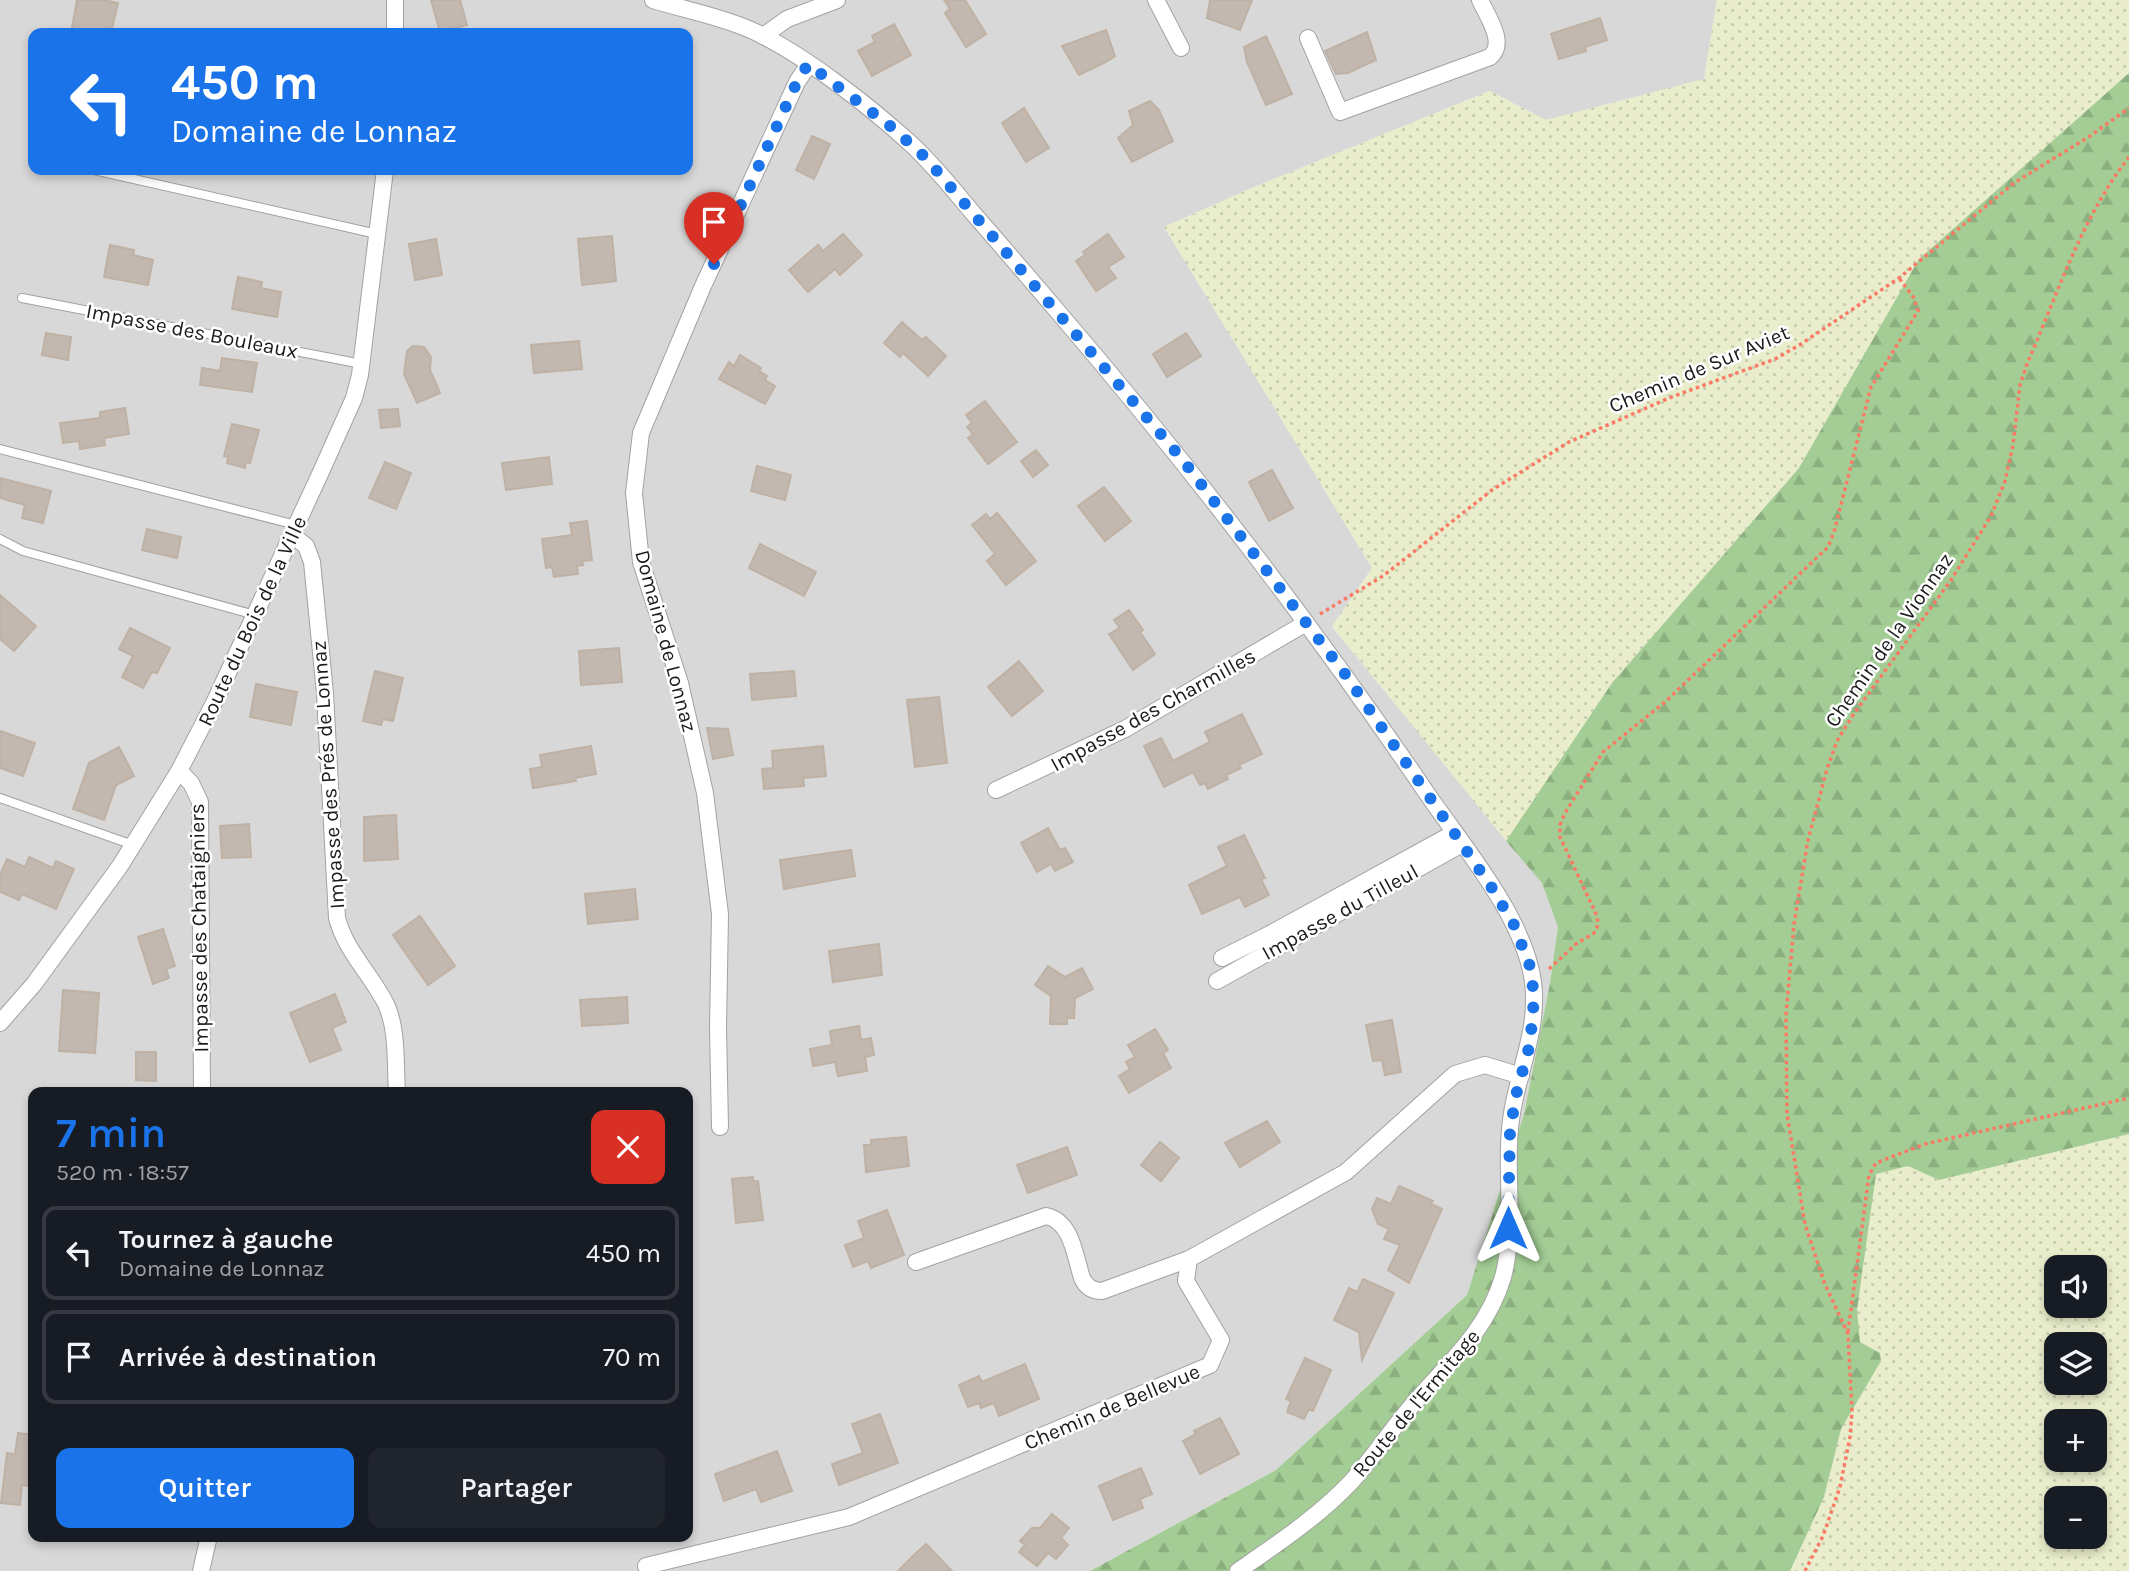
<!DOCTYPE html>
<html lang="fr">
<head>
<meta charset="utf-8">
<style>
	:root { --surface:#171b24; --page:#20242c; --text:#f1f3f6; --muted:#9ea1a6; --line:#363941; --accent:#1a73e8 }
	body { margin:0; font-family:Karla,sans-serif; background:var(--page); color:var(--text); height:100vh; display:flex; flex-direction:column; font-size:26px; white-space:nowrap }
	* { box-sizing:border-box; margin:0 }
	p { font-size:23px; color:var(--muted) }
	.icon { flex:none; width:38px; height:38px; fill:none; stroke:currentColor; stroke-width:2; stroke-linecap:round; stroke-linejoin:round }
	.map { position:relative; flex:1; overflow:hidden }
	.details { position:absolute; left:28px; top:1087px; width:665px; height:455px; display:flex; flex-direction:column; background:var(--surface); border-radius:14px; box-shadow:0 4px 10px #0003 }
	.details>* { flex:none }
	.hud { position:absolute; left:28px; top:28px; width:665px; height:147px; border-radius:14px; box-shadow:0 4px 10px #0003; background:#1a73e8; color:#fff; overflow:hidden }
	.tools { position:absolute; left:2044px; top:1255px; display:grid; gap:14px }
	.tools a { display:grid; place-items:center; width:63px; height:63px; border-radius:14px; background:var(--surface); box-shadow:0 4px 10px #0003; font-size:35px }
	.pin { position:absolute; display:grid; place-items:center; width:60px; height:60px; color:#fff; margin:-72px -30px; border-radius:50% 50% 50% 0; rotate:-45deg; box-shadow:0 0 7px #0007 }
	.pin .icon { rotate:45deg }
	.me { position:absolute; width:77px; margin:-38px; rotate:0deg; stroke-linejoin:round; filter:drop-shadow(0 0 5px #0008) }
	.turn { display:flex; align-items:center; gap:24px; height:147px; padding:0 28px; font-size:32px }
	.turn .icon { width:91px; height:91px; stroke-width:2.5 }
	.turn b { display:block; font-size:49px; line-height:60px }
	.round { display:grid; place-items:center; flex:none; width:74px; height:74px; border-radius:14px; background:var(--page) }
	.overview { display:flex; align-items:center; justify-content:space-between; height:119px; padding:0 28px }
	h1 { font-size:42px; font-weight:600; line-height:52px; color:var(--accent) }
	.primary-button { display:flex; gap:14px; margin-top:auto; padding:14px 28px }
	.primary-button a { flex:1; height:80px; border-radius:14px; background:var(--accent); color:#fff; font-size:28px; font-weight:600; line-height:80px; text-align:center }
	.primary-button a+a { background:var(--page); color:var(--text) }
	ul { padding:0; list-style:none }
	li { display:flex; align-items:center; gap:21px; height:94px; margin:0 14px 10px; padding:0 14px; border:4px solid var(--line); border-radius:14px }
	li div { flex:1 }
	li b { display:block; font-size:26px }
	li em { font-style:normal }
	.map>svg:first-child { display:block }
	.residential { fill:#d9d8d8; fill-rule:evenodd }
	.farmland { fill:url(#farmland-dots); fill-rule:evenodd }
	.forest { fill:url(#forest-firs) }
	.building { fill:#c2b8b0; stroke:#bfb1a3; stroke-width:2 }
	.lines { fill:none; stroke-linecap:round; stroke-linejoin:round }
	.lane-casing { stroke:#a2a2a2; stroke-width:10 }
	.street-casing { stroke:#a2a2a2; stroke-width:18 }
	.path { stroke:#fa7b65; stroke-width:3.5; stroke-dasharray:3.5 3.5; stroke-linecap:butt }
	.lane { stroke:#fff; stroke-width:8 }
	.street { stroke:#fff; stroke-width:16 }
	.route { stroke:#1a73e8; stroke-width:12; stroke-dasharray:0 21.6 }
	.labels { text-anchor:middle; stroke-width:5; stroke-linejoin:round; paint-order:stroke }
	.street-label { font-size:21px; fill:#1b1b1b; stroke:#fff }
</style>
</head>
<body>
<div class="map">
<svg width="2129" height="1571" viewBox="0 0 2129 1571">
	<defs>
		<pattern id="farmland-dots" width="8" height="8" patternUnits="userSpaceOnUse" patternTransform="scale(1.75)"><rect width="8" height="8" fill="#e9edcb"/><path d="M2 2h.1M6 6h.1" fill="none" stroke="#c7cbae" stroke-width="1.8" stroke-linecap="round"/></pattern>
		<pattern id="forest-firs" width="22" height="20" patternUnits="userSpaceOnUse" patternTransform="scale(1.75)"><rect width="22" height="20" fill="#a3cd95"/><path d="M5 1l3.5 6h-7zM16 11l3.5 6h-7z" fill="#8caf80"/></pattern>
	</defs>
	<rect width="100%" height="100%" fill="#edeae1"/>
	<!-- residential -->
	<path class="residential" d="M 0,0 L 1717,0 L 1704,79 L 1546,120 L 1489,91 L 1254,187 L 1164,227 L 1372,568 L 1332,627 L 1542,883 L 1558,927 L 1550,983 L 1524,1114 L 1467,1295 L 1276,1470 L 1090,1571 L 0,1571 ZM 33,33 L 688,33 L 688,170 L 33,170 ZM 33,1092 L 688,1092 L 688,1536 L 33,1536 Z"/>
	<!-- farmland -->
	<g class="farmland">
		<polygon points="1717,0 2129,0 2129,73 1919,259 1799,468 1612,683 1506,841 1332,626 1372,568 1164,227 1254,187 1490,91 1546,120 1704,79"/>
		<path d="M 2129,1134 L 2129,1571 L 1790,1571 L 1824,1497 L 1841,1429 L 1881,1361 L 1880,1353 L 1860,1342 L 1856,1310 L 1876,1174 L 1908,1166 L 1939,1180 ZM 2056,1267 L 2095,1267 L 2095,1306 L 2056,1306 ZM 2056,1344 L 2095,1344 L 2095,1382 L 2056,1382 ZM 2056,1421 L 2095,1421 L 2095,1460 L 2056,1460 ZM 2056,1498 L 2095,1498 L 2095,1536 L 2056,1536 Z"/>
	</g>
	<!-- forest -->
	<polygon class="forest" points="2129,73 2129,1134 1939,1180 1908,1166 1876,1174 1857,1310 1860,1342 1880,1353 1881,1361 1841,1429 1824,1497 1790,1571 1090,1571 1276,1470 1467,1295 1524,1114 1550,983 1558,927 1542,883 1506,841 1612,683 1799,468 1919,259"/>
	<!-- building -->
	<g class="building">
		<polygon points="77,0 104,0 118,3 111,33 71,33"/>
		<polygon points="431,0 460,0 467,25 440,32"/>
		<polygon points="944,0 965,0 986,34 966,47 945,13 950,9"/>
		<polygon points="1210,0 1252,0 1240,30 1207,18"/>
		<polygon points="1600,18 1607,40 1585,47 1586,51 1559,59 1551,34"/>
		<polygon points="894,24 911,55 872,76 858,51 875,42 872,36"/>
		<polygon points="1106,30 1115,56 1106,62 1079,75 1062,46"/>
		<polygon points="1367,32 1376,60 1348,73 1336,74 1325,51"/>
		<polygon points="1266,36 1292,94 1266,105 1247,62 1244,47"/>
		<polygon points="1150,101 1159,110 1173,141 1132,162 1118,138 1133,125 1129,111"/>
		<polygon points="1024,108 1049,148 1026,162 1002,123"/>
		<polygon points="812,136 830,144 814,179 796,170"/>
		<polygon points="843,234 862,255 840,275 835,269 808,292 789,270 818,245 823,251"/>
		<polygon points="1108,234 1124,257 1108,267 1116,278 1096,291 1076,261 1085,255 1083,252"/>
		<polygon points="612,236 616,281 582,285 578,239"/>
		<polygon points="436,239 442,275 415,280 409,244"/>
		<polygon points="110,245 134,250 133,255 153,260 148,285 104,277"/>
		<polygon points="238,277 262,282 261,288 281,292 277,317 232,309"/>
		<polygon points="902,322 922,340 926,337 946,356 928,376 903,353 900,357 884,343"/>
		<polygon points="46,333 71,337 68,360 42,355"/>
		<polygon points="1186,333 1201,356 1167,377 1153,354"/>
		<polygon points="579,341 582,369 534,373 531,345"/>
		<polygon points="413,346 424,347 431,357 430,370 440,393 417,403 404,374 407,351"/>
		<polygon points="740,355 761,368 759,371 767,376 765,380 775,386 765,404 719,379 729,362 734,366"/>
		<polygon points="222,358 257,363 252,392 200,385 202,368 220,371"/>
		<polygon points="985,401 1017,442 988,464 968,438 973,434 967,427 972,423 966,415"/>
		<polygon points="125,408 129,434 104,438 105,445 80,449 79,441 63,443 60,423 100,418 100,412"/>
		<polygon points="398,409 400,426 381,428 379,410"/>
		<polygon points="232,424 259,430 250,463 246,462 245,468 227,463 228,457 224,456"/>
		<polygon points="1036,450 1048,465 1033,477 1021,461"/>
		<polygon points="549,457 552,484 506,490 502,463"/>
		<polygon points="385,462 411,473 396,509 369,498"/>
		<polygon points="757,466 791,475 785,500 751,491"/>
		<polygon points="1272,470 1293,508 1269,521 1249,482"/>
		<polygon points="0,478 51,491 43,523 22,518 25,505 0,498"/>
		<polygon points="1104,487 1131,521 1105,541 1078,506"/>
		<polygon points="997,513 1036,561 1006,585 987,561 995,554 972,525 986,514 990,519"/>
		<polygon points="587,521 592,560 582,561 583,565 577,566 578,574 554,577 552,567 546,568 542,539 572,535 570,523"/>
		<polygon points="147,529 181,537 177,558 142,550"/>
		<polygon points="760,544 816,572 804,596 749,568"/>
		<polygon points="0,595 36,626 14,651 0,639"/>
		<polygon points="1129,610 1143,630 1140,632 1155,654 1133,670 1109,634 1120,628 1114,620"/>
		<polygon points="130,628 170,648 157,673 152,672 143,688 122,677 133,656 119,649"/>
		<polygon points="619,648 622,682 581,685 579,651"/>
		<polygon points="1019,661 1043,691 1012,716 988,687"/>
		<polygon points="375,671 403,678 393,721 383,719 381,725 363,721"/>
		<polygon points="794,671 796,696 752,700 750,674"/>
		<polygon points="256,684 297,692 291,725 250,717"/>
		<polygon points="939,697 947,763 915,767 907,700"/>
		<polygon points="1242,714 1262,754 1239,765 1241,768 1226,775 1228,779 1208,789 1205,783 1200,785 1193,772 1164,787 1144,746 1161,738 1173,761 1210,742 1205,732"/>
		<polygon points="707,728 728,729 733,755 713,759"/>
		<polygon points="0,731 35,743 23,776 0,768"/>
		<polygon points="591,746 596,774 575,778 576,781 533,788 530,769 542,767 540,755"/>
		<polygon points="823,746 826,776 803,778 804,786 764,789 762,769 773,768 772,751"/>
		<polygon points="119,747 134,776 116,785 104,820 73,809 89,763"/>
		<polygon points="396,815 398,859 364,861 364,817"/>
		<polygon points="249,824 251,857 222,858 220,826"/>
		<polygon points="1048,828 1060,850 1065,848 1073,862 1055,871 1051,864 1037,872 1021,843"/>
		<polygon points="1244,835 1265,878 1261,879 1269,895 1245,907 1240,897 1202,914 1189,885 1227,866 1218,847"/>
		<polygon points="851,850 855,876 784,889 780,860"/>
		<polygon points="29,857 53,868 56,861 74,869 56,909 22,894 19,900 0,892 0,875 7,859 25,867"/>
		<polygon points="635,889 638,919 588,924 585,894"/>
		<polygon points="420,916 455,966 428,985 393,935"/>
		<polygon points="163,929 175,966 166,969 169,978 153,984 138,937"/>
		<polygon points="879,944 882,975 833,982 829,951"/>
		<polygon points="1048,966 1065,977 1082,968 1093,989 1075,998 1074,1018 1067,1018 1067,1024 1050,1024 1051,996 1035,985"/>
		<polygon points="63,990 99,993 95,1053 59,1051"/>
		<polygon points="335,994 346,1022 332,1028 341,1050 310,1062 290,1013"/>
		<polygon points="627,997 628,1023 582,1026 580,1000"/>
		<polygon points="1392,1020 1401,1072 1385,1075 1382,1060 1373,1061 1366,1025"/>
		<polygon points="859,1026 861,1040 871,1038 874,1055 865,1057 867,1071 838,1076 835,1062 813,1066 810,1049 832,1045 830,1031"/>
		<polygon points="1155,1029 1168,1050 1163,1053 1171,1068 1129,1093 1119,1076 1130,1069 1126,1062 1135,1057 1128,1045"/>
		<polygon points="136,1052 156,1052 156,1081 136,1080"/>
		<polygon points="1267,1121 1280,1142 1240,1167 1225,1143"/>
		<polygon points="906,1137 909,1166 866,1172 864,1145 871,1145 871,1140"/>
		<polygon points="1160,1142 1179,1158 1161,1181 1141,1165"/>
		<polygon points="1067,1147 1077,1175 1028,1193 1017,1165"/>
		<polygon points="753,1177 753,1181 758,1181 763,1220 736,1223 732,1179"/>
		<polygon points="1399,1186 1433,1201 1431,1204 1442,1209 1409,1283 1388,1270 1400,1245 1384,1239 1389,1229 1378,1224 1372,1209 1377,1198 1391,1204"/>
		<polygon points="887,1210 904,1255 871,1268 868,1261 853,1267 845,1245 864,1238 858,1221"/>
		<polygon points="1363,1279 1394,1293 1362,1360 1359,1332 1334,1320 1349,1288 1357,1292"/>
		<polygon points="1305,1358 1331,1370 1313,1411 1309,1409 1304,1419 1287,1412 1291,1401 1286,1399"/>
		<polygon points="1025,1364 1039,1399 999,1416 994,1403 981,1408 979,1403 968,1407 959,1385 979,1376 982,1382"/>
		<polygon points="880,1414 898,1463 839,1485 832,1464 863,1453 852,1424"/>
		<polygon points="1220,1418 1239,1454 1200,1474 1183,1441 1196,1434 1194,1431"/>
		<polygon points="18,1433 33,1435 33,1487 22,1485 20,1505 1,1503 7,1453 15,1454"/>
		<polygon points="777,1451 792,1491 761,1502 756,1489 724,1501 715,1474"/>
		<polygon points="1141,1468 1152,1494 1140,1499 1143,1508 1113,1520 1099,1486"/>
		<polygon points="1052,1514 1069,1528 1061,1538 1068,1545 1056,1559 1048,1553 1037,1566 1019,1552 1025,1545 1020,1541 1032,1528 1040,1528"/>
		<polygon points="926,1544 952,1571 898,1571 912,1557"/>
	</g>
	<g class="lines">
		<!-- lane casing -->
		<g class="lane-casing">
			<g id="lane">
				<polyline points="94,170 377,234"/>
				<polyline points="22,298 362,364"/>
				<polyline points="0,449 296,525"/>
				<polyline points="0,539 23,551 255,615"/>
				<polyline points="0,798 133,845"/>
			</g>
		</g>
		<!-- street casing -->
		<g class="street-casing">
			<g id="street">
				<path d="M 653,0 C 685,10 720,16 751,30 C 802,53 868,105 910,143 C 933,164 952,188 972,212 C 1001,245 1030,279 1059,313 C 1191,467 1314,627 1428,795 C 1464,847 1525,919 1533,982 C 1539,1028 1519,1069 1512,1113 C 1503,1167 1517,1224 1503,1277 C 1488,1329 1449,1363 1415,1402 C 1392,1428 1374,1457 1351,1482 C 1318,1517 1277,1544 1238,1571"/>
				<polyline points="1156,0 1181,48"/>
				<polyline points="395,33 395,0"/>
				<polyline points="763,36 787,19 837,0"/>
				<path d="M 1308,38 L 1340,112 L 1490,57 C 1507,43 1487,16 1480,0"/>
				<path d="M 292,535 L 306,546 L 312,562 L 325,693 L 337,918 C 346,952 371,974 386,1004 C 398,1030 395,1064 397,1092"/>
				<polyline points="179,771 191,783 200,802 202,1092"/>
				<polyline points="996,790 1125,729 1306,623"/>
				<polyline points="1222,958 1270,934 1454,833"/>
				<polyline points="1217,981 1462,844"/>
				<polyline points="0,1023 34,984 120,866 179,771 214,703 320,474 354,398 360,375 385,170"/>
				<polyline points="720,1127 718,1028 720,914 705,793 680,683 641,562 634,493 641,433 703,286 797,82 809,64"/>
				<path d="M 916,1262 L 1046,1216 C 1072,1221 1075,1257 1082,1278 C 1086,1287 1093,1291 1102,1291 L 1189,1259"/>
				<polyline points="646,1566 849,1517 1210,1365 1221,1340 1186,1281 1189,1259 1346,1172 1455,1074 1485,1065 1521,1076"/>
				<polyline points="201,1571 209,1536"/>
			</g>
		</g>
		<!-- path -->
		<g class="path">
			<polyline points="1320,614 1383,576 1492,490 1569,442 1669,398 1775,359 1801,344 1899,278 2014,183 2090,136 2129,108"/>
			<polyline points="1549,969 1576,944 1594,933 1598,925 1597,916 1560,837 1560,825 1565,813 1603,752 1665,702 1828,547 1834,532 1871,387 1918,311 1914,298 1899,278"/>
			<polyline points="1848,1332 1869,1175 1876,1163 1925,1144 2129,1098"/>
			<path d="M 1805,1571 L 1823,1536 L 1840,1487 L 1850,1437 L 1852,1411 L 1848,1334 L 1824,1282 L 1805,1224 L 1787,1114 L 1786,1015 L 1794,924 L 1808,840 L 1827,769 L 1837,741 L 1853,715 L 1951,580 L 1991,516 L 2005,481 L 2013,445 L 2020,385 L 2027,364 C 2057,295 2082,217 2129,157"/>
		</g>
		<!-- lane -->
		<use href="#lane" class="lane"/>
		<!-- street -->
		<use href="#street" class="street"/>
	</g>
	<g class="lines">
		<!-- route -->
		<polyline class="route" points="714,264 797,82 808,64 889,125 925,157 1182,459 1345,674 1492,888 1514,925 1531,969 1534,999 1530,1044 1516,1095 1510,1131 1508,1228"/>
	</g>
	<g class="labels">
		<!-- street labels -->
		<g class="street-label">
			<text transform="translate(192 331) rotate(11)" y="7">Impasse des Bouleaux</text>
			<text transform="translate(1699 369) rotate(-23)" y="7">Chemin de Sur Aviet</text>
			<text transform="translate(252 621) rotate(-65)" y="7">Route du Bois de la Ville</text>
			<text transform="translate(1889 640) rotate(-55)" y="7">Chemin de la Vionnaz</text>
			<text transform="translate(666 641) rotate(75)" y="7">Domaine de Lonnaz</text>
			<text transform="translate(1153 710) rotate(-29)" y="7">Impasse des Charmilles</text>
			<text transform="translate(328 775) rotate(-94)" y="7">Impasse des Prés de Lonnaz</text>
			<text transform="translate(1340 912) rotate(-29)" y="7">Impasse du Tilleul</text>
			<text transform="translate(199 928) rotate(-91)" y="7">Impasse des Chataigniers</text>
			<text transform="translate(1416 1403) rotate(-50)" y="7">Route de l'Ermitage</text>
			<text transform="translate(1112 1407) rotate(-23)" y="7">Chemin de Bellevue</text>
		</g>
	</g>
</svg>
<div class="tools">
<a><svg class="icon" aria-label="sound" viewBox="0 0 24 24"><path d="M4 9h4l5-4v14l-5-4H4zM17 9q2 3 0 6"/></svg></a>
<a><svg class="icon" aria-label="layers" viewBox="0 0 24 24"><path d="M12 4l9 5-9 5-9-5zM3 14l9 5 9-5"/></svg></a>
<a>+</a>
<a>−</a>
</div>
<div class="pin" style="left:714px;top:264px;background:#d93025"><svg class="icon" aria-label="arrive" viewBox="0 0 24 24"><path d="M6 21V4h12l-3 4 3 4H6"/></svg></div>
<svg class="me" style="left:1508px;top:1228px" viewBox="-20 -20 40 40"><path d="M0-17L14 15 0 8-14 15z" fill="#1a73e8" stroke="#fff" stroke-width="4"/></svg>
<div class="hud">
<div class="turn"><svg class="icon" aria-label="left" viewBox="0 0 24 24"><path d="M17 20v-9H6M10 6l-5 5 5 5"/></svg><div><b>450 m</b>Domaine de Lonnaz</div></div>
</div>
<section class="details">
<div class="overview"><div><h1>7 min</h1><p>520 m · 18:57</p></div><a class="round" style="background:#d93025;color:#fff"><svg class="icon" aria-label="close" viewBox="0 0 24 24"><path d="M6 6l12 12M18 6L6 18"/></svg></a></div>
<ul>
<li><svg class="icon" aria-label="left" viewBox="0 0 24 24"><path d="M17 20v-9H6M10 6l-5 5 5 5"/></svg><div><b>Tournez à gauche</b><p>Domaine de Lonnaz</p></div><em>450 m</em></li>
<li><svg class="icon" aria-label="arrive" viewBox="0 0 24 24"><path d="M6 21V4h12l-3 4 3 4H6"/></svg><div><b>Arrivée à destination</b></div><em>70 m</em></li>
</ul>
<div class="primary-button"><a>Quitter</a><a>Partager</a></div>
</section>
</div>
</body>
</html>
